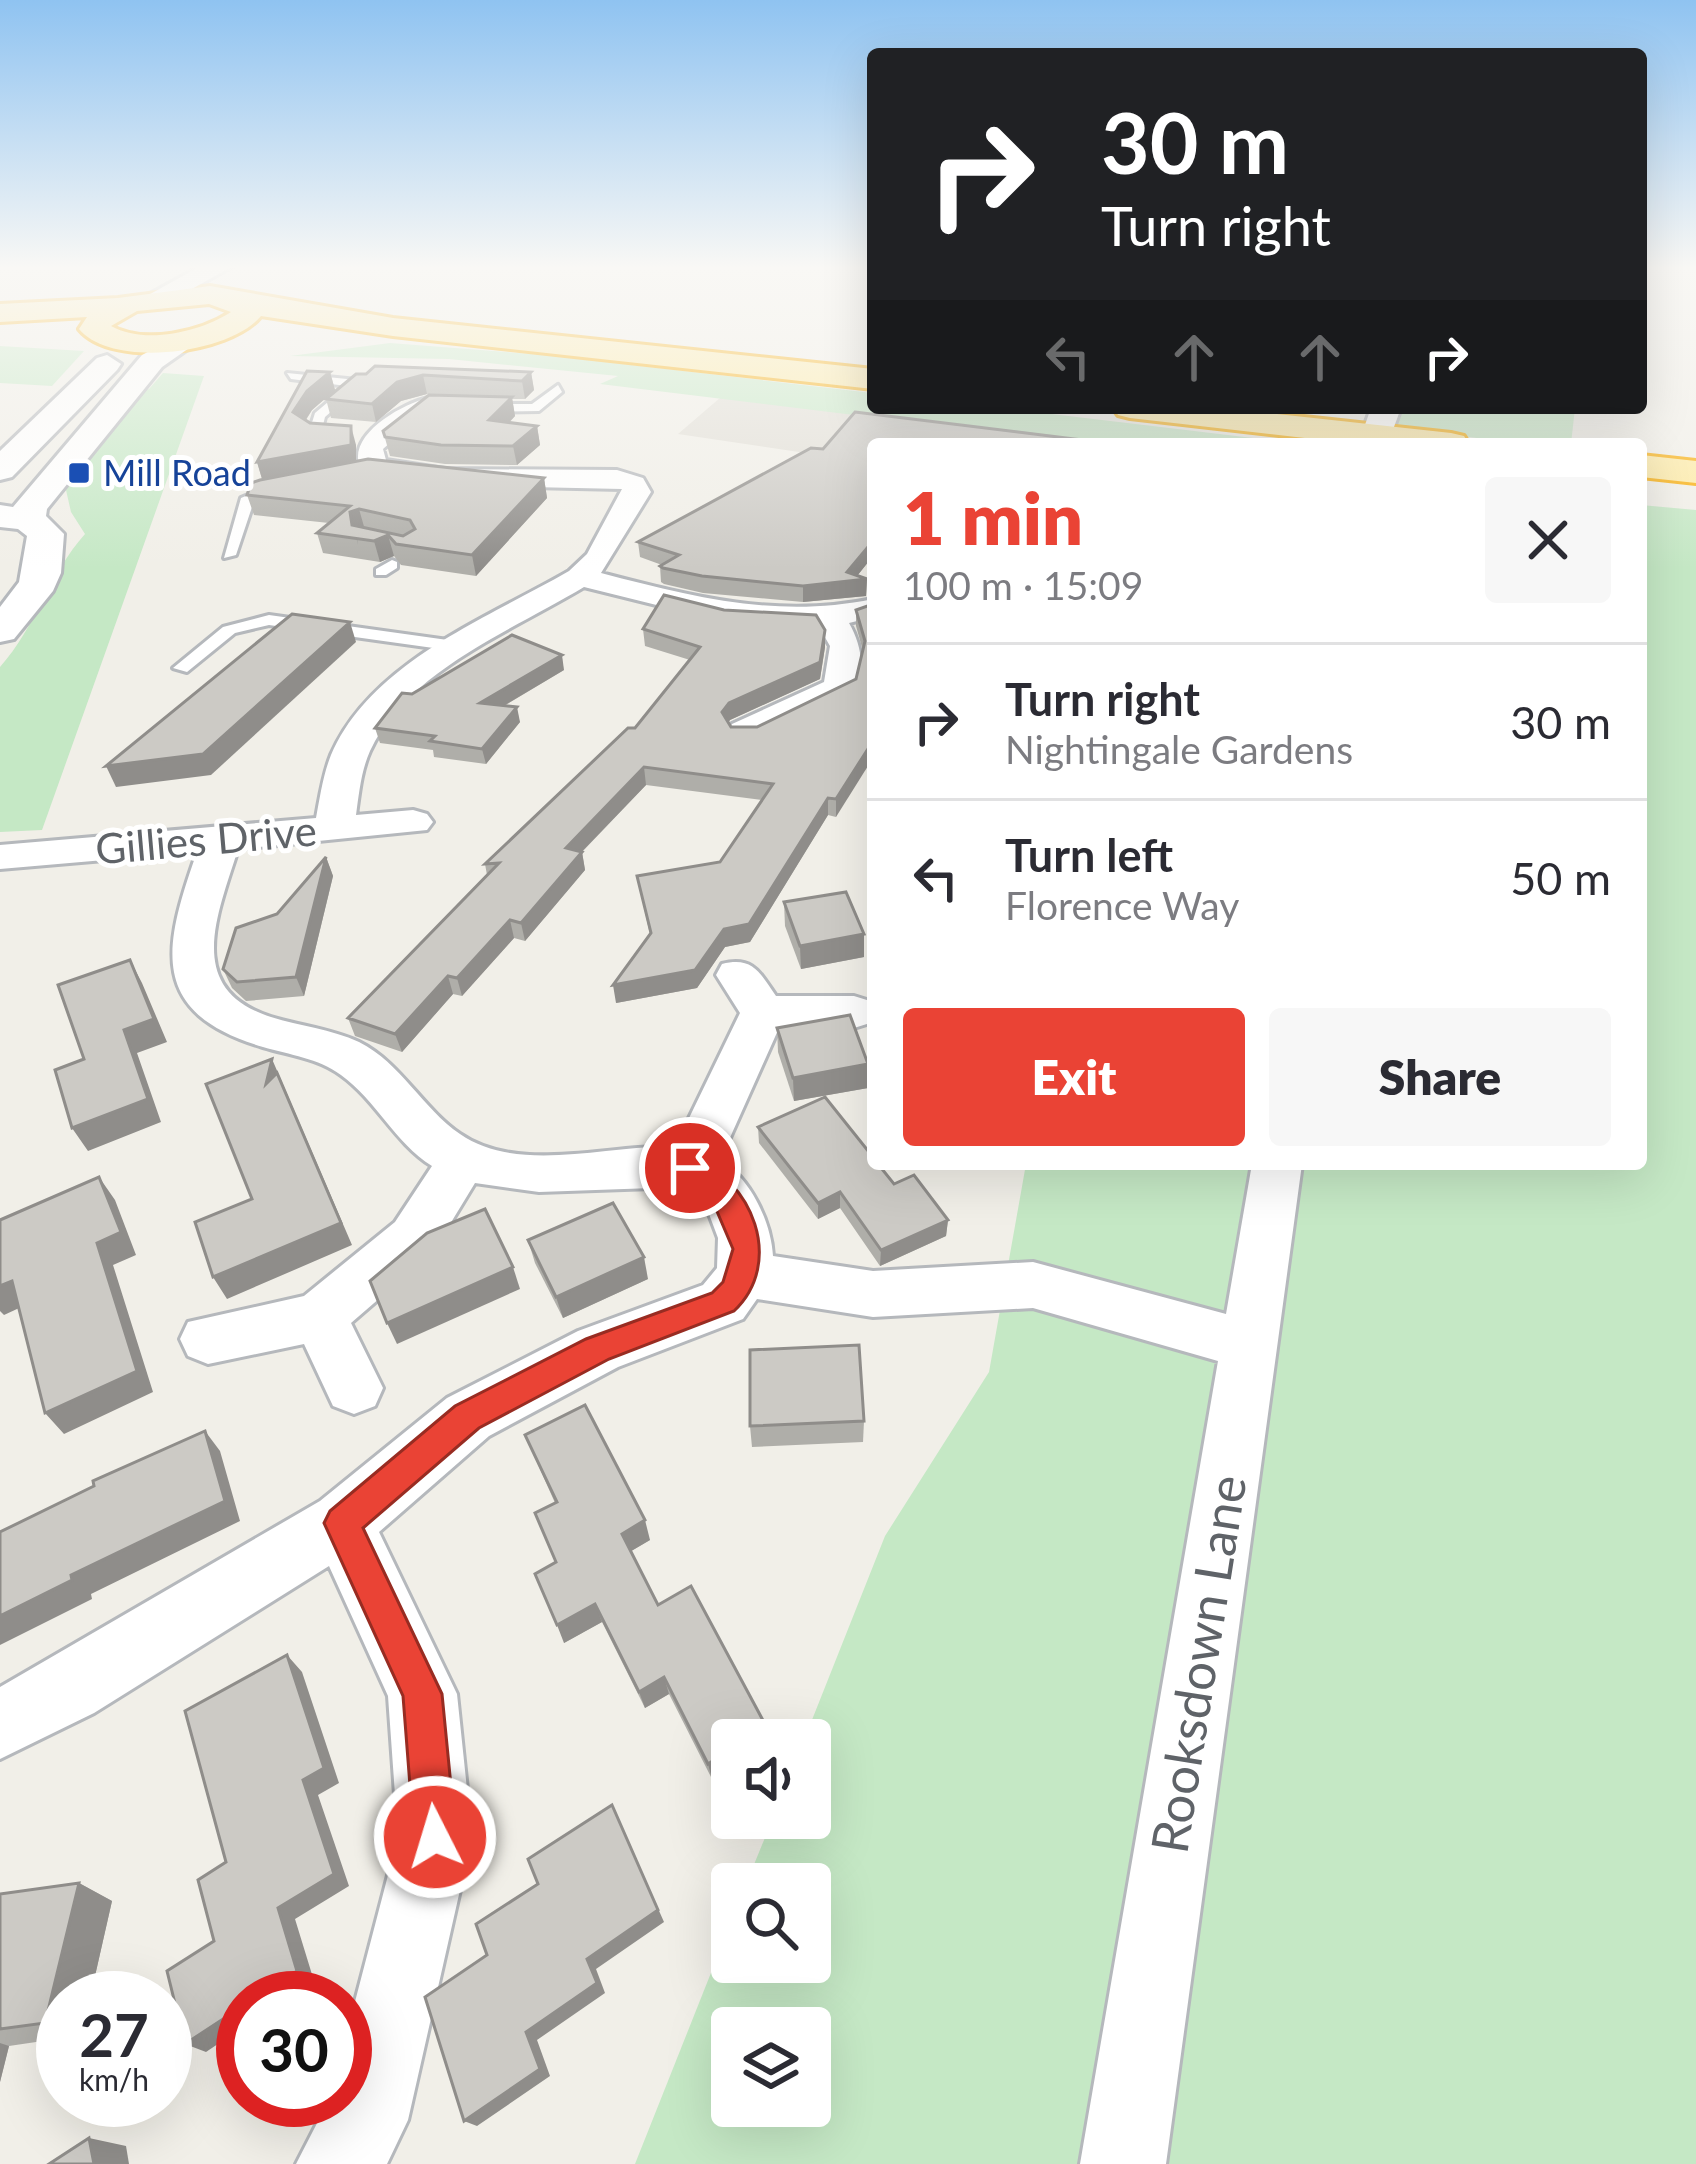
<!DOCTYPE html>
<html lang="en">
<head>
<meta charset="utf-8">
<style>
	:root { --surface:#fff; --page:#f7f7f7; --text:#2b2b33; --muted:#7c7c81; --line:#e1e1e2; --accent:#ea4335 }
	body { margin:0; font-family:Lato,sans-serif; background:var(--page); color:var(--text); height:100vh; display:flex; flex-direction:column; font-size:45px; white-space:nowrap }
	* { box-sizing:border-box; margin:0 }
	p { font-size:39px; color:var(--muted) }
	.icon { flex:none; width:66px; height:66px; fill:none; stroke:currentColor; stroke-width:2; stroke-linecap:round; stroke-linejoin:round }
	.map { position:relative; flex:1; overflow:hidden }
	.details { position:absolute; left:867px; top:438px; width:780px; height:732px; display:flex; flex-direction:column; background:var(--surface); border-radius:12px; box-shadow:0 12px 48px #0002 }
	.details>* { flex:none }
	.banner { position:absolute; left:867px; top:48px; width:780px; height:366px; border-radius:12px; box-shadow:0 12px 48px #0002; background:#202124; color:#fff; overflow:hidden }
	.tools { position:absolute; left:711px; top:1719px; display:grid; gap:24px }
	.tools a { display:grid; place-items:center; width:120px; height:120px; border-radius:12px; background:var(--surface); box-shadow:0 12px 48px #0002; font-size:60px }
	.speed { position:absolute; left:36px; top:1971px; display:flex; gap:24px; font-size:60px; font-weight:700; text-align:center }
	.speed>* { display:grid; place-content:center; width:156px; height:156px; border-radius:50%; background:var(--surface); box-shadow:0 12px 48px #0002; line-height:1 }
	.speed small { font-size:30px; font-weight:400 }
	.speed .limit { border:18px solid #d22; background:#fff; color:#111 }
	.pin { position:absolute; display:grid; place-items:center; width:102px; height:102px; color:#fff; margin:-51px; border:6px solid #fff; border-radius:50%; box-shadow:0 3px 12px #0007 }
	.me { position:absolute; width:132px; margin:-66px; rotate:355deg; stroke-linejoin:round; filter:drop-shadow(0 0 9px #0008) }
	.turn { display:flex; align-items:center; gap:42px; height:252px; padding:0 36px; font-size:54px }
	.turn .icon { width:156px; height:156px; stroke-width:2.5 }
	.turn b { display:block; font-size:84px; line-height:102px }
	.lanes { display:flex; align-items:center; height:114px; padding:0 36px; background:#0003; justify-content:center; gap:60px; direction:ltr }
	.lanes .off { opacity:.35 }
	.round { display:grid; place-items:center; flex:none; width:126px; height:126px; border-radius:12px; background:var(--page) }
	.head { display:flex; align-items:center; justify-content:space-between; height:204px; padding:0 36px }
	h1 { font-size:72px; font-weight:800; line-height:90px; color:var(--accent) }
	.primary-button { display:flex; gap:24px; margin-top:auto; padding:24px 36px }
	.primary-button a { flex:1; height:138px; border-radius:12px; background:var(--accent); color:#fff; font-size:48px; font-weight:800; line-height:138px; text-align:center }
	.primary-button a+a { background:var(--page); color:var(--text) }
	ul { padding:0; list-style:none }
	li { display:flex; align-items:center; gap:36px; height:156px; padding:0 36px; border-top:3px solid var(--line) }
	li div { flex:1 }
	li b { display:block; font-size:45px }
	li em { font-style:normal }
	.map>svg:first-child { display:block }
	.education { fill:#e1ded6 }
	.green { fill:#c5e8c5; fill-rule:evenodd }
	.lines { fill:none; stroke-linecap:round; stroke-linejoin:round }
	.service-casing { stroke:#b5b8bc; stroke-width:6 }
	.minor-casing { stroke:#b5b8bc; stroke-width:6 }
	.tertiary-casing { stroke:#b5b8bc; stroke-width:6 }
	.trunk-casing { stroke:#f9ab00; stroke-width:6 }
	.service { fill:#fff; fill-rule:evenodd }
	.minor { fill:#fff; fill-rule:evenodd }
	.tertiary { fill:#fff; fill-rule:evenodd }
	.trunk { fill:#feeaa1; fill-rule:evenodd }
	.wall { fill:#afaea9 }
	.shaded-wall { fill:#8f8d8a }
	.building { fill:#cccac5; stroke:#8f8d8a; stroke-width:3; fill-rule:evenodd }
	.route { fill:#ea4335; stroke:#982c22; stroke-width:3 }
	.transit-dot { fill:#1a4fb4; stroke:#fff; stroke-width:4.5 }
	.labels { text-anchor:middle; stroke-width:10; stroke-linejoin:round; paint-order:stroke }
	.far-transit-label { font-size:36px; fill:#164399; stroke:#fff; text-anchor:start }
	.street-label { font-size:42px; fill:#5f6368; stroke:#fff }
	.near-street-label { font-size:51px; fill:#5f6368; stroke:#fff }
</style>
</head>
<body>
<div class="map">
<svg width="1696" height="2164" viewBox="0 0 1696 2164">
	<rect width="100%" height="100%" fill="#f1efe8"/>
	<!-- education -->
	<polygon class="education" points="721,397 787,404 1093,444 873,444 873,463 678,434"/>
	<!-- green -->
	<g class="green">
		<polygon points="390,343 545,355 873,393 873,408 1002,408 1303,444 1091,444 600,384 618,376 449,359 290,356"/>
		<polygon points="0,346 84,351 52,386 0,383"/>
		<path d="M 163,373 L 204,376 L 42,830 L 0,832 L 0,667 C 36,627 49,574 85,534 L 71,512 L 66,490 L 133,394 L 149,389 Z"/>
		<polygon points="1403,408 1575,408 1571,444 1525,444 1396,428"/>
		<path d="M 1641,505 L 1696,510 L 1696,2164 L 635,2164 L 732,1920 L 732,1962 L 810,1962 L 810,1884 L 746,1884 L 773,1818 L 810,1818 L 810,1740 L 804,1740 L 885,1536 L 989,1372 L 1026,1164 L 1641,1164 ZM 732,2028 L 810,2028 L 810,2106 L 732,2106 Z"/>
	</g>
	<g class="lines">
		<!-- service casing -->
		<g class="service-casing">
			<g id="service">
				<polygon points="287,373 357,380 363,384 325,417 322,429 316,433 310,429 315,413 347,386 291,379"/>
				<polygon points="558,385 562,392 539,411 484,412 478,408 484,404 532,404"/>
				<polygon points="272,485 284,488 254,501 236,555 224,558 241,498"/>
				<polygon points="392,560 397,562 397,568 386,575 376,575 376,569"/>
				<polygon points="269,615 462,642 470,647 462,652 269,625 235,633 187,672 173,668 223,627"/>
			</g>
		</g>
		<!-- minor casing -->
		<g class="minor-casing">
			<path id="minor" d="M 428,398 L 440,405 L 422,414 L 383,449 L 386,460 L 445,469 L 617,470 L 643,478 L 651,492 L 601,573 C 693,597 778,619 873,599 L 873,617 L 849,623 C 862,646 866,670 852,694 L 758,740 L 732,740 L 727,732 L 732,724 L 824,682 L 830,646 L 819,627 L 725,622 L 584,587 C 513,630 407,671 370,751 C 361,771 359,794 356,815 L 413,810 L 427,814 L 433,822 L 427,830 L 238,849 C 218,914 183,989 271,1017 C 300,1026 331,1029 359,1042 C 401,1063 422,1108 460,1134 C 519,1175 609,1144 675,1147 L 740,1013 L 716,975 L 722,964 C 753,956 760,973 776,996 L 854,996 L 870,1001 L 870,1023 L 854,1028 L 779,1028 L 720,1160 C 750,1178 771,1221 773,1256 L 873,1271 L 1033,1262 L 1226,1314 L 1252,1164 L 1302,1164 L 1166,2164 L 1080,2164 L 1218,1361 L 1033,1308 L 873,1317 L 757,1299 L 743,1319 L 618,1367 L 489,1436 L 379,1532 L 457,1694 L 472,1837 L 408,2120 L 387,2164 L 296,2164 L 329,2100 L 345,2100 L 345,2040 L 398,1837 L 388,1696 L 329,1566 L 94,1713 L 0,1759 L 0,1687 L 320,1501 L 447,1398 L 578,1331 L 703,1285 L 717,1268 L 718,1238 L 706,1206 L 681,1187 L 539,1192 L 475,1183 L 433,1252 L 351,1323 L 383,1388 L 375,1406 L 354,1414 L 333,1406 L 304,1344 L 208,1364 L 188,1356 L 180,1339 L 188,1322 L 304,1296 L 395,1222 L 432,1166 C 395,1143 376,1100 341,1075 C 318,1058 290,1055 263,1047 C 148,1013 163,948 197,852 L 0,869 L 0,845 L 316,818 C 320,797 323,775 331,755 C 371,662 488,618 569,571 L 587,554 L 622,489 L 445,485 L 369,473 L 358,459 C 356,430 403,404 428,398 Z"/>
		</g>
		<!-- tertiary casing -->
		<g class="tertiary-casing">
			<g id="tertiary">
				<polygon points="201,266 233,266 165,304 147,304 143,298"/>
				<polygon points="188,331 202,339 162,367 47,509 46,516 64,534 61,573 53,591 14,639 0,642 0,607 19,582 27,536 18,529 0,527 0,505 13,507 142,355"/>
				<polygon points="107,355 121,364 117,370 12,477 0,480 0,451 97,358"/>
				<polygon points="1371,408 1401,408 1388,443 1370,444 1361,436"/>
			</g>
		</g>
		<!-- trunk casing -->
		<g class="trunk-casing">
			<g id="trunk">
				<path d="M 210,286 L 393,318 L 873,369 L 873,389 L 393,336 L 261,316 C 230,354 112,369 79,329 L 87,317 L 0,322 L 0,304 L 118,298 ZM 209,304 L 231,312 C 200,332 145,345 111,326 L 137,311 Z"/>
				<polygon points="1113,408 1222,408 1451,433 1464,436 1469,444 1357,444 1130,418 1118,415"/>
				<polygon points="1641,455 1696,461 1696,483 1641,477"/>
			</g>
		</g>
		<!-- service -->
		<use href="#service" class="service"/>
		<!-- minor -->
		<use href="#minor" class="minor"/>
		<!-- tertiary -->
		<use href="#tertiary" class="tertiary"/>
		<!-- trunk -->
		<use href="#trunk" class="trunk"/>
	</g>
	<!-- wall -->
	<g class="wall">
		<polygon points="330,372 335,390 312,410 306,420 356,445 356,461 544,478 547,498 476,576 401,565 394,556 380,562 323,553 317,533 329,523 254,515 247,495 262,479 257,462"/>
		<polygon points="531,372 534,390 525,399 512,399 515,416 509,423 537,426 540,445 517,465 445,464 390,456 383,431 475,396 427,394 401,401 376,422 331,418 326,399 356,374"/>
		<polygon points="855,412 1082,440 1081,444 873,444 873,556 857,576 867,579 866,596 803,602 703,593 664,584 661,582 660,566 662,565 640,557 638,542 811,448 823,449"/>
		<polygon points="873,604 836,817 828,815 750,942 725,947 697,988 616,1003 650,935 637,876 720,862 762,800 646,785 582,852 585,870 525,941 514,938 462,996 453,994 402,1052 355,1036 348,1018 487,875 485,864 635,728 690,660 645,646 643,629 825,647 820,679 730,720 728,723 731,727 757,727 856,679 863,651 856,626 856,610"/>
		<polygon points="564,670 504,706 520,722 486,764 434,757 433,750 380,743 375,728 412,694"/>
		<polygon points="326,857 333,876 304,996 246,1001 232,988 223,969 277,914"/>
		<polygon points="784,902 864,957 801,969 785,926"/>
		<polygon points="777,1028 868,1064 868,1088 794,1101 778,1052"/>
		<polygon points="758,1127 894,1184 948,1220 946,1236 880,1266 840,1208 818,1219 759,1143"/>
		<polygon points="528,1240 648,1279 563,1318 535,1263"/>
		<polygon points="864,1421 863,1442 752,1447 750,1426"/>
		<polygon points="525,1435 650,1540 631,1551 658,1605 766,1726 768,1740 732,1740 712,1779 669,1694 645,1708 602,1622 564,1643 555,1503"/>
		<polygon points="79,1883 112,1901 90,1998 63,1998 63,2038 9,2046 0,2082 0,1894"/>
	</g>
	<!-- shaded-wall -->
	<g class="shaded-wall">
		<polygon points="330,372 335,390 312,410 299,430 293,412 307,391"/>
		<polygon points="531,372 534,390 525,399 522,381"/>
		<polygon points="423,375 427,394 401,401 376,422 372,404 397,382"/>
		<polygon points="512,397 515,416 493,439 489,420"/>
		<polygon points="351,426 356,445 356,464 263,482 257,462"/>
		<polygon points="537,426 540,445 517,465 513,446"/>
		<polygon points="544,478 547,498 476,576 472,555"/>
		<polygon points="359,509 365,530 356,532 358,545 350,512"/>
		<polygon points="388,535 394,556 380,562 374,541"/>
		<polygon points="873,541 873,556 853,581 867,579 866,596 803,602 803,586 847,572"/>
		<polygon points="350,622 356,642 211,775 116,787 106,766"/>
		<polygon points="825,630 825,647 820,679 730,720 723,730 722,712 729,703"/>
		<polygon points="562,655 564,670 483,718 480,703"/>
		<polygon points="517,707 520,722 486,764 482,749"/>
		<polygon points="873,741 873,758 836,817 836,799"/>
		<polygon points="644,767 646,785 569,865 566,848"/>
		<polygon points="828,798 828,815 750,942 725,947 697,988 616,1003 613,985 724,929"/>
		<polygon points="582,852 585,870 525,941 521,923"/>
		<polygon points="326,857 333,876 304,996 296,977"/>
		<polygon points="510,920 514,938 462,996 457,978"/>
		<polygon points="864,934 864,957 801,969 800,946"/>
		<polygon points="130,960 142,983 167,1042 137,1053 161,1122 88,1151 72,1128 124,1030"/>
		<polygon points="448,976 453,994 402,1052 395,1034"/>
		<polygon points="272,1059 352,1245 227,1299 213,1277 341,1223 266,1084"/>
		<polygon points="868,1064 868,1088 794,1101 793,1078"/>
		<polygon points="99,1177 115,1200 136,1255 113,1265 153,1392 64,1434 45,1413 97,1243"/>
		<polygon points="840,1192 840,1208 818,1219 818,1203"/>
		<polygon points="948,1220 946,1236 880,1266 881,1250"/>
		<polygon points="644,1257 648,1279 563,1318 556,1297"/>
		<polygon points="513,1267 520,1289 397,1344 387,1323"/>
		<polygon points="12,1281 30,1303 4,1315 0,1311 0,1286"/>
		<polygon points="205,1431 220,1451 240,1521 91,1594 92,1599 0,1645 0,1616 71,1575"/>
		<polygon points="645,1520 650,1540 628,1553 622,1534"/>
		<polygon points="595,1604 602,1622 564,1643 557,1625"/>
		<polygon points="287,1655 302,1672 339,1783 318,1795 349,1886 295,1919 314,1981 287,1998 255,1998 278,1908 303,1780"/>
		<polygon points="664,1677 669,1694 645,1708 639,1692"/>
		<polygon points="766,1726 768,1740 744,1740"/>
		<polygon points="732,1748 732,1765 712,1779 708,1764"/>
		<polygon points="612,1805 664,1922 596,1969 605,1993 537,2040 550,2076 477,2126 464,2121 526,2032"/>
		<polygon points="79,1883 112,1901 90,1998 63,1998 63,2028 45,2023"/>
		<polygon points="243,2006 243,2027 206,2052 185,2044"/>
		<polygon points="0,2043 9,2046 0,2082"/>
		<polygon points="89,2138 126,2146 129,2164 94,2164"/>
	</g>
	<!-- building -->
	<g class="building">
		<polygon points="375,366 531,372 522,381 423,375 397,382 372,404 326,399 356,374 366,374"/>
		<polygon points="307,371 330,372 307,391 293,412 310,423 351,426 351,445 257,462"/>
		<polygon points="429,395 512,397 489,420 537,426 513,446 441,445 385,437 383,431"/>
		<polygon points="855,412 1082,440 1079,444 873,444 873,541 847,572 867,579 803,586 702,576 663,568 660,566 679,555 638,542 811,448 823,449"/>
		<path d="M 368,459 L 544,478 L 472,555 L 396,544 L 388,535 L 374,541 L 317,533 L 350,506 L 247,495 L 251,483 L 260,480 ZM 359,509 L 410,520 L 415,529 L 403,536 L 352,525 L 350,512 Z"/>
		<polygon points="664,595 724,610 816,615 825,630 820,662 729,703 722,712 731,727 757,727 856,679 865,641 856,610 873,604 873,741 836,799 828,798 749,924 724,929 695,970 613,985 651,933 637,876 720,862 773,784 644,767 566,848 582,852 521,923 510,920 457,978 448,976 395,1034 348,1018 499,863 485,864 628,728 635,728 700,647 643,629"/>
		<polygon points="292,614 350,622 203,754 106,766"/>
		<polygon points="512,635 562,655 480,703 517,707 482,749 430,741 435,736 375,728 402,693 412,694"/>
		<polygon points="326,857 296,977 237,982 223,969 236,928 277,914"/>
		<polygon points="846,892 864,934 800,946 784,902"/>
		<polygon points="130,960 154,1019 124,1030 148,1099 72,1128 55,1070 84,1059 58,985"/>
		<polygon points="850,1015 868,1064 793,1078 777,1028"/>
		<polygon points="272,1059 266,1084 277,1073 341,1223 213,1277 195,1222 252,1199 206,1084"/>
		<polygon points="825,1097 873,1157 873,1164 878,1164 894,1184 914,1175 948,1220 881,1250 840,1192 818,1203 758,1127"/>
		<polygon points="99,1177 121,1232 97,1243 137,1371 45,1413 12,1281 0,1286 0,1220"/>
		<polygon points="613,1203 644,1257 556,1297 528,1240"/>
		<polygon points="485,1209 513,1267 387,1323 370,1281 427,1233"/>
		<polygon points="859,1345 864,1421 750,1426 750,1350"/>
		<polygon points="585,1405 645,1520 622,1534 658,1605 691,1586 766,1726 744,1740 732,1740 732,1748 708,1764 664,1677 639,1692 595,1604 557,1625 535,1574 556,1562 535,1513 557,1502 525,1435"/>
		<polygon points="205,1431 225,1501 71,1575 72,1580 0,1616 0,1532 94,1486 93,1481"/>
		<polygon points="287,1655 324,1768 303,1780 334,1874 278,1908 297,1971 255,1998 243,1998 243,2006 185,2044 167,1971 214,1941 198,1880 226,1862 185,1711"/>
		<polygon points="612,1805 658,1910 587,1959 597,1983 526,2032 540,2069 464,2121 425,1997 487,1955 476,1924 538,1884 528,1859"/>
		<polygon points="79,1883 45,2023 0,2029 0,1894"/>
		<polygon points="89,2138 94,2164 49,2164"/>
	</g>
	<!-- sky -->
	<linearGradient id="sky" x2="0" y2="1"><stop stop-color="#8fc3f1"/><stop offset="0.47" stop-color="#f9f8f5"/><stop offset="1" stop-color="#f9f8f5" stop-opacity="0"/></linearGradient>
	<rect width="1696" height="569" fill="url(#sky)"/>
	<!-- route -->
	<path class="route" d="M 690,1157 C 753,1178 785,1263 734,1311 L 609,1359 L 479,1428 L 363,1528 L 442,1694 L 456,1837 L 450,1852 L 435,1858 L 420,1852 L 414,1837 L 403,1696 L 324,1523 L 330,1511 L 455,1406 L 586,1339 L 712,1293 L 723,1282 L 733,1249 L 710,1195 L 680,1176 L 676,1168 L 680,1161 Z"/>
	<!-- markers -->
	<rect class="transit-dot" x="67" y="461" width="24" height="24" rx="6"/>
	<g class="labels">
		<!-- far-transit labels -->
		<g class="far-transit-label">
			<text x="103" y="486">Mill Road</text>
		</g>
		<!-- street labels -->
		<g class="street-label">
			<text transform="translate(206 840) rotate(-5)" y="15">Gillies Drive</text>
		</g>
		<!-- near-street labels -->
		<g class="near-street-label">
			<text transform="translate(1199 1664) rotate(-81)" y="18">Rooksdown Lane</text>
		</g>
	</g>
</svg>
<div class="tools">
<a><svg class="icon" aria-label="sound" viewBox="0 0 24 24"><path d="M4 9h4l5-4v14l-5-4H4zM17 9q2 3 0 6"/></svg></a>
<a><svg class="icon" aria-label="search" viewBox="0 0 24 24"><circle cx="10" cy="10" r="6"/><path d="M15 15l6 6"/></svg></a>
<a><svg class="icon" aria-label="layers" viewBox="0 0 24 24"><path d="M12 4l9 5-9 5-9-5zM3 14l9 5 9-5"/></svg></a>
</div>
<div class="speed"><div>27<small>km/h</small></div><div class="limit">30</div></div>
<div class="pin" style="left:690px;top:1168px;background:#d93025"><svg class="icon" aria-label="arrive" viewBox="0 0 24 24"><path d="M6 21V4h12l-3 4 3 4H6"/></svg></div>
<svg class="me" style="left:435px;top:1837px" viewBox="-20 -20 40 40"><circle r="17" fill="#ea4335" stroke="#fff" stroke-width="3"/><path d="M0-11L8 9 0 5-8 9z" fill="#fff"/></svg>
<div class="banner">
<div class="turn"><svg class="icon" aria-label="right" viewBox="0 0 24 24"><path d="M7 20v-9h11M14 6l5 5-5 5"/></svg><div><b>30 m</b>Turn right</div></div>
<div class="lanes"><svg class="icon off" aria-label="left" viewBox="0 0 24 24"><path d="M17 20v-9H6M10 6l-5 5 5 5"/></svg><svg class="icon off" aria-label="ahead" viewBox="0 0 24 24"><path d="M12 20V5M6 11l6-6 6 6"/></svg><svg class="icon off" aria-label="ahead" viewBox="0 0 24 24"><path d="M12 20V5M6 11l6-6 6 6"/></svg><svg class="icon" aria-label="right" viewBox="0 0 24 24"><path d="M7 20v-9h11M14 6l5 5-5 5"/></svg></div>
</div>
<section class="details">
<div class="head"><div><h1>1 min</h1><p>100 m · 15:09</p></div><a class="round"><svg class="icon" aria-label="close" viewBox="0 0 24 24"><path d="M6 6l12 12M18 6L6 18"/></svg></a></div>
<ul>
<li><svg class="icon" aria-label="right" viewBox="0 0 24 24"><path d="M7 20v-9h11M14 6l5 5-5 5"/></svg><div><b>Turn right</b><p>Nightingale Gardens</p></div><em>30 m</em></li>
<li><svg class="icon" aria-label="left" viewBox="0 0 24 24"><path d="M17 20v-9H6M10 6l-5 5 5 5"/></svg><div><b>Turn left</b><p>Florence Way</p></div><em>50 m</em></li>
</ul>
<div class="primary-button"><a>Exit</a><a>Share</a></div>
</section>
</div>
</body>
</html>
